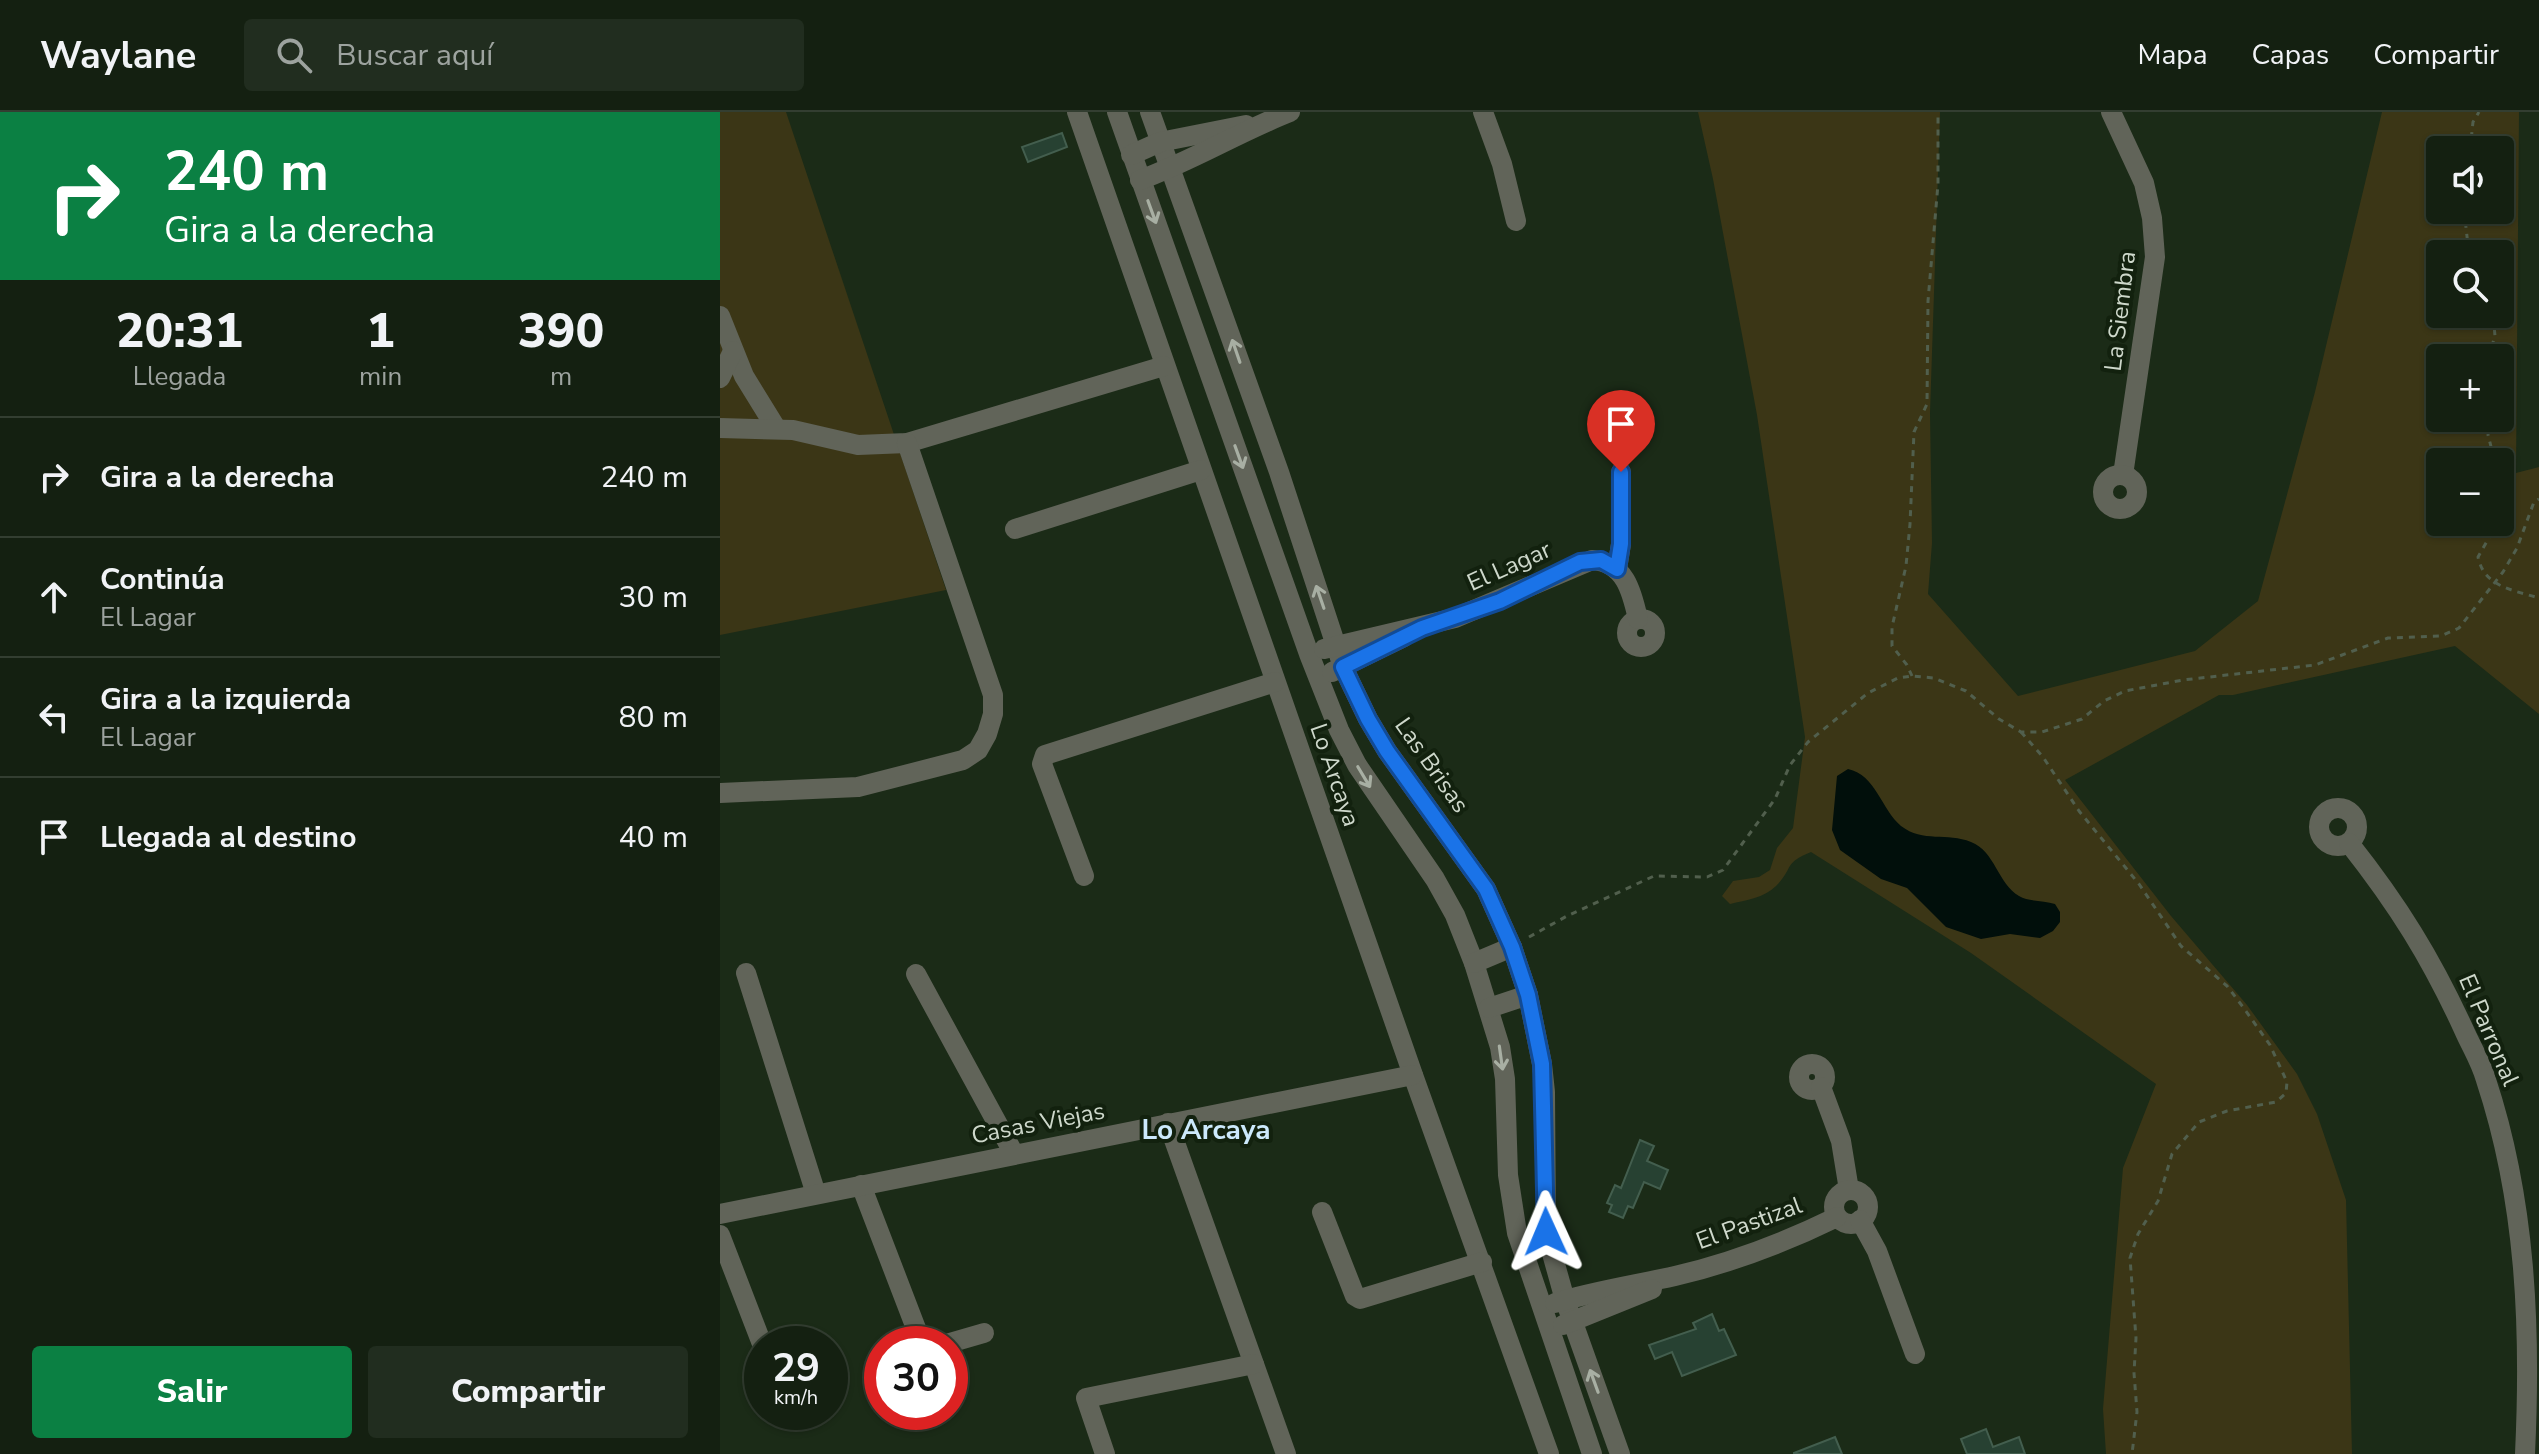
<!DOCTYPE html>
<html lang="es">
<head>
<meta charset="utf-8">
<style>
	:root { --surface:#142011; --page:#212d1f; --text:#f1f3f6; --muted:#9da39f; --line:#333e31; --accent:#0b8043 }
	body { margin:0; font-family:"Nunito Sans",sans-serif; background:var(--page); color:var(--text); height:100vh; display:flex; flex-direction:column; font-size:30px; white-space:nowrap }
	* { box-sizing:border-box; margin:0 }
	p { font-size:26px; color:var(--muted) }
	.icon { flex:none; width:44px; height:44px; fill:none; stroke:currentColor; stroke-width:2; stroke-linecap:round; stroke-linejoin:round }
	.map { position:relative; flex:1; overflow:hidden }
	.sheet { display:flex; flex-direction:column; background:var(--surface); width:720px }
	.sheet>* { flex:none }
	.top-card { background:#0b8043; color:#fff; overflow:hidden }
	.controls { position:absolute; left:1706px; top:24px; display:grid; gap:16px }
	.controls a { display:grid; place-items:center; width:88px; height:88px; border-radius:8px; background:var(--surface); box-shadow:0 2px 6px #0004,0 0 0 2px var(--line); font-size:40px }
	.speed { position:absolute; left:24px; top:1214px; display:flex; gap:16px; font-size:40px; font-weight:700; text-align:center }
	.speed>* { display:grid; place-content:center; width:104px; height:104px; border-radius:50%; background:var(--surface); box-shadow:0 2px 6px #0004,0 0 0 2px var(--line); line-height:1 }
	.speed small { font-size:20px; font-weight:400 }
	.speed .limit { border:12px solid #d22; background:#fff; color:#111 }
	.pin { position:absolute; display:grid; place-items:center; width:68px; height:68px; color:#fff; margin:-82px -34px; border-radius:50% 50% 50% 0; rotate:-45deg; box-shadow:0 0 8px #0007 }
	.pin .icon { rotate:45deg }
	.me { position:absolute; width:88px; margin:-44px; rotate:359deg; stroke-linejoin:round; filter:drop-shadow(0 0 6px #0008) }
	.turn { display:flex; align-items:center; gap:28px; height:168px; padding:0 32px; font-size:36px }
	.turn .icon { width:104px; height:104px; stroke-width:2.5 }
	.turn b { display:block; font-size:56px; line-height:68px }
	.eta { display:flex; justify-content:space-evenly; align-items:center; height:136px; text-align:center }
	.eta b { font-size:48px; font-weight:800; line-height:56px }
	.button { display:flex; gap:16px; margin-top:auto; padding:16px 32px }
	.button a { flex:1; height:92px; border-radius:8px; background:var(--accent); color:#fff; font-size:32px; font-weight:800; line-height:92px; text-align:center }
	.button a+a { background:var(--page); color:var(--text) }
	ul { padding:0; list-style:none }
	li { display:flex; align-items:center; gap:24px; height:120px; padding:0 32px; border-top:2px solid var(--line) }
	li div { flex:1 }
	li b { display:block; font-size:30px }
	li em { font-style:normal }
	header { display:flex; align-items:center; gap:48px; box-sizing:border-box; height:112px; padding:0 40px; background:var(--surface); border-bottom:2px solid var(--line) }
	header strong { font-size:38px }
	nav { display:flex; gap:44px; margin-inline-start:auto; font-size:28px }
	.search { width:560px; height:72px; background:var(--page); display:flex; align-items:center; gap:20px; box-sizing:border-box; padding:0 28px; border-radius:8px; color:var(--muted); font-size:30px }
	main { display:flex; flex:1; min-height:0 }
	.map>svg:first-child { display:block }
	.green { fill:#3b3616; fill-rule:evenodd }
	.water { fill:#010f0b }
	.building { fill:#274132; stroke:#435e4e; stroke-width:2 }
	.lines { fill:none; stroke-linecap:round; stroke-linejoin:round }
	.path { stroke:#515f4d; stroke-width:3; stroke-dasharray:6 6; stroke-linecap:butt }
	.minor { stroke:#616459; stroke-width:20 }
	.oneway { stroke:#a8afa3 }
	.route-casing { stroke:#114b97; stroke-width:20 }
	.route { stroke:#1a73e8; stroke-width:14 }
	.labels { text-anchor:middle; stroke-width:8; stroke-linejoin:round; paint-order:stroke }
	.street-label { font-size:24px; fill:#ced8cb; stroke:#12210e }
	.quarter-label { font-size:28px; font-weight:bold; fill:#cce9fc; stroke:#12210e }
</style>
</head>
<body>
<header>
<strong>Waylane</strong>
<div class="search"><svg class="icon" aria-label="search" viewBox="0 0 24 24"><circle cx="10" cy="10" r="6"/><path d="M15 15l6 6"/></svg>Buscar aquí</div>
<nav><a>Mapa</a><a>Capas</a><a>Compartir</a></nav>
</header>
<main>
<section class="sheet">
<div class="top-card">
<div class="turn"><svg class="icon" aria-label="right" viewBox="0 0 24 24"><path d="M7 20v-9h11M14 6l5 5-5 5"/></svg><div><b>240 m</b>Gira a la derecha</div></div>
</div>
<div class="eta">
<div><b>20:31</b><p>Llegada</p></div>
<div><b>1</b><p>min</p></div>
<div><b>390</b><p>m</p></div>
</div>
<ul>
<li><svg class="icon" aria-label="right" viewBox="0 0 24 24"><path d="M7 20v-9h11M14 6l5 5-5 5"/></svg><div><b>Gira a la derecha</b></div><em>240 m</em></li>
<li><svg class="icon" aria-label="ahead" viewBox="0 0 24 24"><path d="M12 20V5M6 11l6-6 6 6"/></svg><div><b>Continúa</b><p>El Lagar</p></div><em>30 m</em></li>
<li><svg class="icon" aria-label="left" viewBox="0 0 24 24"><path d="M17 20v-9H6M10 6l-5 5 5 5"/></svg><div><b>Gira a la izquierda</b><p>El Lagar</p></div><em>80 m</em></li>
<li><svg class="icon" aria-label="arrive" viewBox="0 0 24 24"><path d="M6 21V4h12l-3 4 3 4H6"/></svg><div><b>Llegada al destino</b></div><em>40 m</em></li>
</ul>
<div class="button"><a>Salir</a><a>Compartir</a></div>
</section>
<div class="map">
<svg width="1819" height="1342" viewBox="0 0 1819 1342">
	<rect width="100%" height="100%" fill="#1b2b17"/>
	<!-- green -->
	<g class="green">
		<polygon points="0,0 66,0 226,478 0,523"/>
		<path d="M 978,0 L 1220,0 L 1210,301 L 1212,431 L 1208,482 L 1298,584 L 1475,539 L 1538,489 L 1595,280 L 1662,0 L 1799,0 L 1796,361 L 1819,355 L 1819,602 L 1735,534 L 1513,583 L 1499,583 L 1345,668 L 1451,804 L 1527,893 L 1577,962 L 1597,1002 L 1626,1088 L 1632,1342 L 1386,1342 L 1383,1297 L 1403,1056 L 1436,972 L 1251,841 L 1091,740 C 1063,751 1074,756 1056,774 C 1044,786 1026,788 1010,792 L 1002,784 L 1013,769 L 1039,765 L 1050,758 L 1057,736 L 1073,716 L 1085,625 L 1037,303 L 993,67 ZM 1720,38 L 1780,38 L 1780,98 L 1720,98 ZM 1720,142 L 1780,142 L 1780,202 L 1720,202 ZM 1720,246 L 1780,246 L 1780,306 L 1720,306 ZM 1720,350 L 1780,350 L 1780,410 L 1720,410 Z"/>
	</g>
	<!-- water -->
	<path class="water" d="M 1128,657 C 1156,663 1161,697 1181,714 C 1203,731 1227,720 1251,730 C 1275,739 1278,772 1299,784 C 1309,790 1324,788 1335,792 L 1340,800 L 1340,810 L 1333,819 L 1320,826 L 1290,822 L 1261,827 L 1226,815 L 1187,776 L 1161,767 L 1120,738 L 1112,718 L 1117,664 Z"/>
	<!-- building -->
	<g class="building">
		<polygon points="342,21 347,35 308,50 302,35"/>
		<polygon points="920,1028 934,1034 927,1049 948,1058 940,1077 924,1070 913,1096 908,1094 903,1106 889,1100 892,1093 887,1091 895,1073 901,1076"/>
		<polygon points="992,1202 999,1219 1004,1217 1016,1243 962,1264 952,1240 935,1247 929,1233 976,1217 973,1211"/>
		<polygon points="1266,1317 1273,1335 1299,1325 1305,1342 1247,1342 1241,1327"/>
		<polygon points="1115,1325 1122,1342 1074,1342 1074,1341"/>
	</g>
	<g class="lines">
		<!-- path -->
		<g class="path">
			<polyline points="1750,38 1753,10 1759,0"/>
			<polyline points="1744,98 1749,142"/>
			<polyline points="1768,246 1775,224 1773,202"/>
			<polyline points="1769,306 1768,323 1775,350"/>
			<polyline points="1780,362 1783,391 1780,403"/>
			<path d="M 1778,410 L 1758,445 C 1764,475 1793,478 1819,486"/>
			<polyline points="1192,564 1187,553 1172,534 1172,515 1186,454 1190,412 1194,320 1207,292 1208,189 1218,72 1218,0"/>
			<polyline points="1301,620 1323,645 1359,699 1419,772 1461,834 1507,874 1523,895 1550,933 1567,970 1566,981 1556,990 1507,999 1479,1010 1452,1042 1438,1089 1418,1122 1410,1146 1416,1226 1414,1261 1417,1300 1412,1342"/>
			<polyline points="809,825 847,804 934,764 987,765 1003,758 1055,687 1070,653 1088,630 1148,581 1178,566 1192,564 1214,566 1246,579 1279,607 1301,620 1322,620 1362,607 1384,589 1405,579 1463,568 1595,553 1668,526 1721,524 1739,516 1783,460 1797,436 1814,390 1819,387"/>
		</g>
		<!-- minor -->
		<g class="minor">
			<polyline points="357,0 693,963 829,1342"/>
			<polyline points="397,0 589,542 619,618 637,653 715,767 735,803 754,851 780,935 785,967 788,1063 797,1121 872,1342"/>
			<polyline points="430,0 559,360 623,555 648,607 667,639 766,777 792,835 808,883 822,952 825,980 826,1120 845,1188 900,1342"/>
			<polyline points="763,0 782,52 796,109"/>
			<polyline points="1391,0 1424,71 1432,106 1435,145 1403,363"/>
			<polyline points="411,43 440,30 526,13"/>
			<path d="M 420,68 C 472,49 519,20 570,0"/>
			<polyline points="0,204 24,264 56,316"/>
			<polyline points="0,266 13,239"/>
			<polyline points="0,316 73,318 138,333 187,331 444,254"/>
			<circle cx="1400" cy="380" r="17"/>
			<polyline points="295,417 481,358"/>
			<polyline points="897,457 901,432 901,360"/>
			<circle cx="921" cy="521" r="14"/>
			<path d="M 604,537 L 735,506 L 872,448 C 905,450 912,480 918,507"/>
			<polyline points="612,560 684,525"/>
			<polyline points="0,681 138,675 243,648 258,638 267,622 273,602 273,583 187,331"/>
			<circle cx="1618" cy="715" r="19"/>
			<path d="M 1629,731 C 1678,793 1711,846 1744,918 C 1751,934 1761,950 1766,968 C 1806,1089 1811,1216 1805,1342"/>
			<polyline points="364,764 322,652 325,643 555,570"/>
			<polyline points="754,851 792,835"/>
			<polyline points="26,861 96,1082"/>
			<polyline points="196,862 294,1042"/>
			<polyline points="769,896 808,883"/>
			<circle cx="1092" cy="965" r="13"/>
			<polyline points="1101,975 1121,1029 1129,1078"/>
			<polyline points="448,1011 566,1342"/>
			<polyline points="141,1073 202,1232"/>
			<circle cx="1131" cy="1095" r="17"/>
			<polyline points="602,1100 635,1184 640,1187 762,1150"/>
			<polyline points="0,1102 693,963"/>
			<polyline points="1140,1108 1157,1139 1195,1242"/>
			<polyline points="0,1123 42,1232"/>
			<path d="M 835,1191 C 874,1179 915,1173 955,1164 C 1011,1151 1066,1130 1117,1105"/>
			<polyline points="843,1213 932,1177"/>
			<polyline points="226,1232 264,1221"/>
			<polyline points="385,1342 366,1286 534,1252"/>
		</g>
	</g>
	<!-- one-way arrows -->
	<defs><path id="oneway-shaft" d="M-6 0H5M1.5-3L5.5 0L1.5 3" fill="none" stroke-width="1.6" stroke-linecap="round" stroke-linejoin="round" transform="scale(2)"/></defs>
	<g class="oneway">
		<use href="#oneway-shaft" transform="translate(432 100) rotate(70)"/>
		<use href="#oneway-shaft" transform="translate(516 239) rotate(-109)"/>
		<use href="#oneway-shaft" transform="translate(519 345) rotate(70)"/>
		<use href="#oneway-shaft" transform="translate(600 485) rotate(-109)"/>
		<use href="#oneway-shaft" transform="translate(644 665) rotate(59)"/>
		<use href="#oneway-shaft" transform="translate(781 946) rotate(82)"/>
		<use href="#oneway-shaft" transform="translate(874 1269) rotate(-110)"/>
	</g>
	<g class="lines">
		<!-- route casing -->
		<g class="route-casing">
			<polyline id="route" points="826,1120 822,952 808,883 792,835 766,777 667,639 648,607 623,555 702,516 780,489 860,450 881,448 897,457 901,432 901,360"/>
		</g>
		<!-- route -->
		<use href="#route" class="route"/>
	</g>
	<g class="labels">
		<!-- street labels -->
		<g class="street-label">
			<text transform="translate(1400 199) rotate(-83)" y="8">La Siembra</text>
			<text transform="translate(789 454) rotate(-24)" y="8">El Lagar</text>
			<text transform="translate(712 653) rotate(55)" y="8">Las Brisas</text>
			<text transform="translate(615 663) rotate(71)" y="8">Lo Arcaya</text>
			<text transform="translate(1769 918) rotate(67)" y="8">El Parronal</text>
			<text transform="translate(318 1011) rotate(-11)" y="8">Casas Viejas</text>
			<text transform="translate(1029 1111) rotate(-20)" y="8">El Pastizal</text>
		</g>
		<!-- quarter labels -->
		<g class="quarter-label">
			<text x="486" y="1027">Lo Arcaya</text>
		</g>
	</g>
</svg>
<div class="controls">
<a><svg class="icon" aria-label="sound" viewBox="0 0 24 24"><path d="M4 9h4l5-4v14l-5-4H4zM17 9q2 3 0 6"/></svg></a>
<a><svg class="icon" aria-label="search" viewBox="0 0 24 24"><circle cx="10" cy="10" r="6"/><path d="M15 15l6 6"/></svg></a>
<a>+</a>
<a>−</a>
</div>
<div class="speed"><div>29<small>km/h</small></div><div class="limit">30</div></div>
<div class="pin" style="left:901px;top:360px;background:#d93025"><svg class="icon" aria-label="arrive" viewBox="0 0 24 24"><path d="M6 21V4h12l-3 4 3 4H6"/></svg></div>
<svg class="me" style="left:826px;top:1120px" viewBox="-20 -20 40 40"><path d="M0-17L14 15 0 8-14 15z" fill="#1a73e8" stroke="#fff" stroke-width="4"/></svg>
</div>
</main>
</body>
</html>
